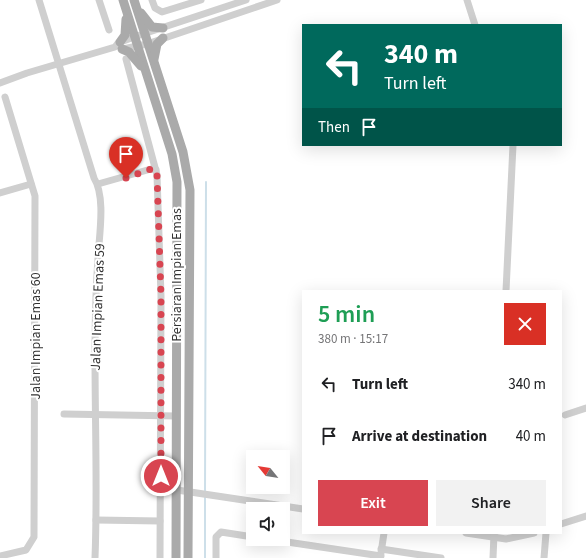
<!DOCTYPE html>
<html lang="en">
<head>
<meta charset="utf-8">
<style>
	:root { --surface:#fff; --page:#f2f2f2; --text:#202124; --muted:#757577; --accent:#d84551 }
	body { margin:0; font-family:"Source Sans 3",sans-serif; background:var(--page); color:var(--text); height:100vh; display:flex; flex-direction:column; font-size:15px; white-space:nowrap }
	* { box-sizing:border-box; margin:0 }
	p { font-size:13px; color:var(--muted) }
	.icon { flex:none; width:22px; height:22px; fill:none; stroke:currentColor; stroke-width:2; stroke-linecap:round; stroke-linejoin:round }
	.map { position:relative; flex:1; overflow:hidden }
	.drawer { position:absolute; left:302px; top:290px; width:260px; height:244px; display:flex; flex-direction:column; background:var(--surface); border-radius:0px; box-shadow:0 4px 16px #0002 }
	.drawer>* { flex:none }
	.banner { position:absolute; left:302px; top:24px; width:260px; height:122px; border-radius:0px; box-shadow:0 4px 16px #0002; background:#00695c; color:#fff; overflow:hidden }
	.needle { width:26px; rotate:300deg }
	.tools { position:absolute; left:246px; top:450px; display:grid; gap:8px }
	.tools a { display:grid; place-items:center; width:44px; height:44px; border-radius:0px; background:var(--surface); box-shadow:0 4px 16px #0002; font-size:20px }
	.pin { position:absolute; display:grid; place-items:center; width:34px; height:34px; color:#fff; margin:-41px -17px; border-radius:50% 50% 50% 0; rotate:-45deg; box-shadow:0 0 4px #0007 }
	.pin .icon { rotate:45deg }
	.me { position:absolute; width:44px; margin:-22px; rotate:0deg; stroke-linejoin:round; filter:drop-shadow(0 0 3px #0008) }
	.turn { display:flex; align-items:center; gap:14px; height:84px; padding:0 16px; font-size:18px }
	.turn .icon { width:52px; height:52px; stroke-width:2.5 }
	.turn b { display:block; font-size:28px; line-height:34px }
	.then { display:flex; align-items:center; height:38px; padding:0 16px; background:#0003; gap:8px; font-size:15px }
	.round { display:grid; place-items:center; flex:none; width:42px; height:42px; border-radius:0px; background:var(--page) }
	.overview { display:flex; align-items:center; justify-content:space-between; height:68px; padding:0 16px }
	h1 { font-size:24px; font-weight:600; line-height:30px; color:#1e9e55 }
	.cta { display:flex; gap:8px; margin-top:auto; padding:8px 16px }
	.cta a { flex:1; height:46px; border-radius:0px; background:var(--accent); color:#fff; font-size:16px; font-weight:600; line-height:46px; text-align:center }
	.cta a+a { background:var(--page); color:var(--text) }
	ul { padding:0; list-style:none }
	li { display:flex; align-items:center; gap:12px; height:52px; padding:0 16px }
	li div { flex:1 }
	li b { display:block; font-size:15px }
	li em { font-style:normal }
	.map>svg:first-child { display:block }
	.lines { fill:none; stroke-linecap:round; stroke-linejoin:round }
	.stream { stroke:#cddfe9; stroke-width:2 }
	.minor { stroke:#cfcfcf; stroke-width:7 }
	.major { stroke:#aaa; stroke-width:9 }
	.route { stroke:#d84551; stroke-width:7; stroke-dasharray:0 12.6 }
	.labels { text-anchor:middle; stroke-width:4; stroke-linejoin:round; paint-order:stroke }
	.street-label { font-size:14px; fill:#323232; stroke:#fff }
</style>
</head>
<body>
<div class="map">
<svg width="586" height="558" viewBox="0 0 586 558">
	<rect width="100%" height="100%" fill="#fff"/>
	<g class="lines">
		<!-- stream -->
		<g class="stream">
			<polyline points="205,492 206,182"/>
			<polyline points="205,558 205,497"/>
		</g>
		<!-- minor -->
		<g class="minor">
			<path d="M 39,0 L 94,178 C 106,197 99,236 98,258 C 91,358 99,458 95,558"/>
			<polyline points="99,0 109,30"/>
			<polyline points="152,0 155,8 162,12 201,0"/>
			<polyline points="467,0 475,25"/>
			<polyline points="123,49 147,44 277,0"/>
			<polyline points="126,59 157,175 161,296 160,558"/>
			<polyline points="0,83 27,73 115,47 118,43 134,37 246,0"/>
			<polyline points="98,184 151,169 156,170"/>
			<polyline points="0,193 31,184"/>
			<polyline points="506,291 513,145"/>
			<polyline points="64,414 177,416"/>
			<polyline points="565,415 586,408"/>
			<polyline points="177,490 303,509"/>
			<polyline points="96,520 160,521"/>
			<polyline points="561,524 586,516"/>
			<polyline points="466,533 506,539 534,533"/>
			<polyline points="267,539 381,556"/>
			<polyline points="381,549 441,558"/>
			<polyline points="381,553 384,533"/>
			<polyline points="0,556 26,550 34,537 35,196 5,97"/>
			<polyline points="216,558 216,537 221,532 253,537"/>
			<polyline points="493,558 494,534"/>
			<polyline points="544,558 546,533"/>
		</g>
		<!-- major -->
		<g class="major">
			<polyline points="123,0 172,154 177,182 176,558"/>
			<polyline points="134,0 183,152 190,190 188,558"/>
			<polyline points="141,13 152,27 163,28"/>
			<polyline points="120,42 125,35 126,19"/>
			<polyline points="122,49 129,52 141,66"/>
			<polyline points="154,59 157,44 163,38"/>
		</g>
	</g>
	<g class="lines">
		<!-- route -->
		<polyline class="route" points="126,178 151,169 156,170 157,175 161,296 161,476"/>
	</g>
	<g class="labels">
		<!-- street labels -->
		<g class="street-label">
			<text transform="translate(176 275) rotate(-90)" y="5">Persiaran Impian Emas</text>
			<text transform="translate(97 307) rotate(-88)" y="5">Jalan Impian Emas 59</text>
			<text transform="translate(35 336) rotate(-90)" y="5">Jalan Impian Emas 60</text>
		</g>
	</g>
</svg>
<div class="tools">
<a><svg class="needle" viewBox="-14 -14 28 28"><path d="M0-13l5 13h-10z" fill="#e53935"/><path d="M0 13l5-13h-10z" fill="#757577"/></svg></a>
<a><svg class="icon" aria-label="sound" viewBox="0 0 24 24"><path d="M4 9h4l5-4v14l-5-4H4zM17 9q2 3 0 6"/></svg></a>
</div>
<div class="pin" style="left:126px;top:178px;background:#d93025"><svg class="icon" aria-label="arrive" viewBox="0 0 24 24"><path d="M6 21V4h12l-3 4 3 4H6"/></svg></div>
<svg class="me" style="left:161px;top:476px" viewBox="-20 -20 40 40"><circle r="17" fill="#d84551" stroke="#fff" stroke-width="3"/><path d="M0-11L8 9 0 5-8 9z" fill="#fff"/></svg>
<div class="banner">
<div class="turn"><svg class="icon" aria-label="left" viewBox="0 0 24 24"><path d="M17 20v-9H6M10 6l-5 5 5 5"/></svg><div><b>340 m</b>Turn left</div></div>
<div class="then">Then<svg class="icon" aria-label="arrive" viewBox="0 0 24 24"><path d="M6 21V4h12l-3 4 3 4H6"/></svg></div>
</div>
<section class="drawer">
<div class="overview"><div><h1>5 min</h1><p>380 m · 15:17</p></div><a class="round" style="background:#d93025;color:#fff"><svg class="icon" aria-label="close" viewBox="0 0 24 24"><path d="M6 6l12 12M18 6L6 18"/></svg></a></div>
<ul>
<li><svg class="icon" aria-label="left" viewBox="0 0 24 24"><path d="M17 20v-9H6M10 6l-5 5 5 5"/></svg><div><b>Turn left</b></div><em>340 m</em></li>
<li><svg class="icon" aria-label="arrive" viewBox="0 0 24 24"><path d="M6 21V4h12l-3 4 3 4H6"/></svg><div><b>Arrive at destination</b></div><em>40 m</em></li>
</ul>
<div class="cta"><a>Exit</a><a>Share</a></div>
</section>
</div>
</body>
</html>
